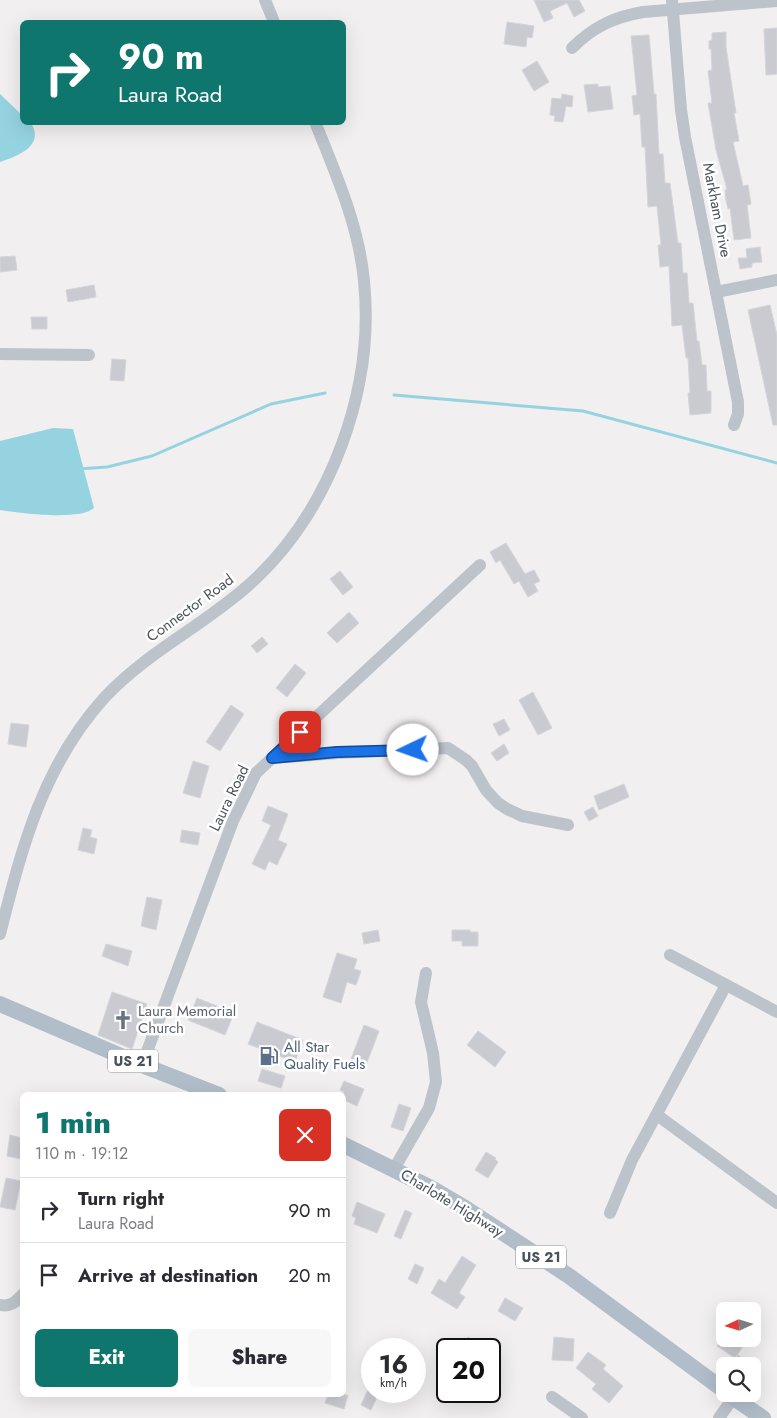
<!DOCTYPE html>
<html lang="en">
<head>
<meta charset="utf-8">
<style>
	:root { --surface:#fff; --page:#f7f7f7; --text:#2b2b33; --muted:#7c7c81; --line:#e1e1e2; --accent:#0f766e }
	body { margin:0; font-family:Jost,sans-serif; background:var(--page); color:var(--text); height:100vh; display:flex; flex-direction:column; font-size:19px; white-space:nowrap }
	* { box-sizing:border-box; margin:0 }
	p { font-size:16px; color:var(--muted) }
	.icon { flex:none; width:28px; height:28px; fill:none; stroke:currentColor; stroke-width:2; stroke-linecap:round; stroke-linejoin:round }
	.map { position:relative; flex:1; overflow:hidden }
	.side { position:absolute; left:20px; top:1092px; width:326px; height:305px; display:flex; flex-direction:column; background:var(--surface); border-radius:8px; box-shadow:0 5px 20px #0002 }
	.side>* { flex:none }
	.top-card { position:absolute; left:20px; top:20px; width:326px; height:105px; border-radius:8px; box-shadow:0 5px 20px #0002; background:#0f766e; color:#fff; overflow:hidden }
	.needle { width:32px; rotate:266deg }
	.tools { position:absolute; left:716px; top:1302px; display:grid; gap:10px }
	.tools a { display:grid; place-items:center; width:45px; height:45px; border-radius:8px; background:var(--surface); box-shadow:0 5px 20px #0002; font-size:25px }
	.speed { position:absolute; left:361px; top:1338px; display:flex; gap:10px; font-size:25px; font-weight:700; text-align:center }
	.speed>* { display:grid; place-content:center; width:65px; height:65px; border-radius:50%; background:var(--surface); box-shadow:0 5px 20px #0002; line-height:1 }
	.speed small { font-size:12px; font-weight:400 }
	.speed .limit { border:2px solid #111; border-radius:8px; background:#fff; color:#111 }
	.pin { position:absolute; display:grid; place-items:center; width:42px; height:42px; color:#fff; margin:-21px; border-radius:10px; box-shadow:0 2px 8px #0006 }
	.me { position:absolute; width:55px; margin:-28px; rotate:267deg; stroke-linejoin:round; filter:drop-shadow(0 0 4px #0008) }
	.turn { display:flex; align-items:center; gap:18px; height:105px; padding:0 15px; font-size:22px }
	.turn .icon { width:65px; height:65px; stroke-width:2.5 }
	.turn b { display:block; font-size:35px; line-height:42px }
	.round { display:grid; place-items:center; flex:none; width:52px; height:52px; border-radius:8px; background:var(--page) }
	.head { display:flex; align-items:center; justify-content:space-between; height:85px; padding:0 15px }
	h1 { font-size:30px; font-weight:800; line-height:38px; color:var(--accent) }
	.button { display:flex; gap:10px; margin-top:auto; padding:10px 15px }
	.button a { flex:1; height:58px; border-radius:8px; background:var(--accent); color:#fff; font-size:20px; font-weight:800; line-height:58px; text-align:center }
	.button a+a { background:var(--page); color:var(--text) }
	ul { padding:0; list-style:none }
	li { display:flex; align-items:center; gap:15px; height:65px; padding:0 15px; border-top:1px solid var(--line) }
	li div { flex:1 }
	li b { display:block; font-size:19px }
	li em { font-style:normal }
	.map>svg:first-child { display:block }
	.water { fill:#95d3e1 }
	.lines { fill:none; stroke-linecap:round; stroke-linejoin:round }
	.stream { stroke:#95d3e1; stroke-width:3 }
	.building { fill:#c9cbd1; stroke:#d3d5d9 }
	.minor { stroke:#bcc3ca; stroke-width:12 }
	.major { stroke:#b1beca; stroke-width:16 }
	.route-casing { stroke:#114b97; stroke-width:12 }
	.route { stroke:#1a73e8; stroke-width:9 }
	.labels { text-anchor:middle; stroke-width:5; stroke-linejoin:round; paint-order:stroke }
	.shield { fill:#fff; stroke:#80868c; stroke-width:1 }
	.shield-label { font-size:14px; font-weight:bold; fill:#49525a }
	.street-label { font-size:15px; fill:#49525a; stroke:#fff }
	.worship-label { font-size:15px; fill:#5b616d; stroke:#fff; text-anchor:start }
	.service-label { font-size:15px; fill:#4e5e75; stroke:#fff; text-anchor:start }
</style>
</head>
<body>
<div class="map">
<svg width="777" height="1418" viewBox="0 0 777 1418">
	<rect width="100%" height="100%" fill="#f1efef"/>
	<!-- water -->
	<g class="water">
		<path d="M 0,94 L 22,115 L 22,122 L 31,123 C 45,146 18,156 0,162 Z"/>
		<path d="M 53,428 L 73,429 L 94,508 C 79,521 20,513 0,510 L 0,441 Z"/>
	</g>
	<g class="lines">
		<!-- stream -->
		<g class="stream">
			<polyline points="394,395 583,411 777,463"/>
			<polyline points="78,469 107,467 152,456 271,404 325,393"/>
		</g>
	</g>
	<!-- building -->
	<g class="building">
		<polygon points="534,0 579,0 585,11 574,17 567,3 550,11 553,18 544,22"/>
		<polygon points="507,22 534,26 532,38 527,37 526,47 504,44"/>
		<polygon points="777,28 777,74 766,75 764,29"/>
		<polygon points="726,32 726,47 736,113 734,113 739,141 733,142 743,186 748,185 751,204 747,205 751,238 734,240 730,208 728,209 726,200 725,190 727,189 716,150 708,103 712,103 708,71 712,70 711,49 709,49 709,41 712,40 712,33"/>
		<polygon points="649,35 654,94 656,94 659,154 663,154 665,183 670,183 678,243 681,243 683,273 687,273 689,303 693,303 697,341 699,341 702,365 706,365 707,391 711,391 711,413 690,415 688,393 690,393 688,358 686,358 682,325 672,326 669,266 660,267 658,245 661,245 657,206 648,207 645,147 642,147 640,114 634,115 632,96 637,95 631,36"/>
		<polygon points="537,61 549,82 534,91 522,70"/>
		<polygon points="598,84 598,87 610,86 613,109 588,112 584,85"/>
		<polygon points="562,94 573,96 572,107 566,106 563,122 554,121 555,116 550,115 552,98 561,99"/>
		<polygon points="760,247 762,262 752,263 752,267 740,269 738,258 747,258 746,249"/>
		<polygon points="15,256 17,270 0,272 0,257"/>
		<polygon points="94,285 96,297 68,302 66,290"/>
		<polygon points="770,305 777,335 777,425 773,425 748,310"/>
		<polygon points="31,317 47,317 47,329 32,329"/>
		<polygon points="112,359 126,360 124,381 110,380"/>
		<polygon points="506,543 525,574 534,570 540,581 534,584 538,591 528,597 519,581 514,584 500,560 496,563 490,552"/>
		<polygon points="340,571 353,587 343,595 330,579"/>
		<polygon points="349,612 359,623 337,643 327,633"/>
		<polygon points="262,637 268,644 257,653 251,646"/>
		<polygon points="295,664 306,673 287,697 276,688"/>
		<polygon points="533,692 552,728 538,735 519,700"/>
		<polygon points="231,705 244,714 220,751 206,742"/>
		<polygon points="504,719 510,730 499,736 493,724"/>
		<polygon points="11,723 29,725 26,747 8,744"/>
		<polygon points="504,744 509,753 497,761 491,753"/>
		<polygon points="193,761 209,766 200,798 183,793"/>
		<polygon points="624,784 629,797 599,810 594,796"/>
		<polygon points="268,806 288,814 278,840 287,844 277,865 269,861 265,870 252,864 271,825 262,821"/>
		<polygon points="593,807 598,816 589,821 584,812"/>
		<polygon points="83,828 92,830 90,837 97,839 94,854 78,850"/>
		<polygon points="182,830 200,833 198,845 180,842"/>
		<polygon points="147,897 162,900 156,930 141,926"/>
		<polygon points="378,930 380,941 364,944 362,933"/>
		<polygon points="452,930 470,930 470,932 478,932 478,946 462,946 462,941 452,941"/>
		<polygon points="106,944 132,951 128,966 102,956"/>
		<polygon points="337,953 357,959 354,969 361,971 356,985 347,982 341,1003 323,997"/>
		<polygon points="112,992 147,1004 132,1049 98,1035"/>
		<polygon points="197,998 234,1013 225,1035 188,1020"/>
		<polygon points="257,1022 303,1040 295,1062 248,1044"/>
		<polygon points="364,1025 379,1031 366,1065 351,1059"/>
		<polygon points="478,1031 506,1052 495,1067 467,1045"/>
		<polygon points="262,1069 285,1076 281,1088 258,1081"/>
		<polygon points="344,1081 364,1089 357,1106 344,1100 344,1092 340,1090"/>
		<polygon points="399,1104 411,1108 403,1131 391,1127"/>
		<polygon points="10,1135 22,1138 21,1159 7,1156"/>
		<polygon points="486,1152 496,1158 495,1159 498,1162 488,1178 475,1170"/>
		<polygon points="6,1178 21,1181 15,1210 0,1207"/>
		<polygon points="357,1202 385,1214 377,1233 354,1224 356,1218 352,1216"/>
		<polygon points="405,1210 412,1213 401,1239 394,1236"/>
		<polygon points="462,1256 476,1265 459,1293 465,1297 457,1309 431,1293 439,1279 445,1283"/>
		<polygon points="415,1264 424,1268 417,1284 408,1279"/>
		<polygon points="505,1298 523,1308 515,1321 498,1311"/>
		<polygon points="724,1336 725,1339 748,1339 735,1358 717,1346"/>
		<polygon points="468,1337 485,1349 460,1349"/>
		<polygon points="554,1337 574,1339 573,1361 552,1360"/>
		<polygon points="588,1352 606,1365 603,1369 623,1386 609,1403 592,1389 596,1384 576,1368"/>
		<polygon points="738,1355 754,1366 731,1366"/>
		<polygon points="368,1390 378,1395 371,1410 361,1405"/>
		<polygon points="328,1395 348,1395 344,1409 325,1403"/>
	</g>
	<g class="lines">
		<!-- minor -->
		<g class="minor">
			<polyline points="265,0 274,22"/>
			<polyline points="672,0 681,110 685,137 738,402 738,414 734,425"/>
			<path d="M 572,48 C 593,27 614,17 643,12 L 777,1"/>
			<polyline points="716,292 777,280"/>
			<polyline points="0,354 89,355"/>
			<polyline points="272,758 337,753 448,748 466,760 472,766 486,790 498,803 507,809 522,816 568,825"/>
			<path d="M 0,934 C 22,847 43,765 105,697 C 148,651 205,625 251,583 C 331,510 375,389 364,281 C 359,226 336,174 315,122"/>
			<polyline points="670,955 777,1012"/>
			<polyline points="142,1065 233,821 256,773 480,565"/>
			<polyline points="657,1115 777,1203"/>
			<polyline points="394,1169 429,1108 436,1082 433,1053 421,1002 426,973"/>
			<polyline points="610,1213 632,1160 726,985"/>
			<path d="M 0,1305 C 10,1307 16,1302 22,1295"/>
			<polyline points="552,1397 582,1418"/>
			<polyline points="719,1418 733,1398"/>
		</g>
		<!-- major -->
		<g class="major">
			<polyline points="0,1004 142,1065 219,1095"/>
			<polyline points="344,1145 431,1188 465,1208 569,1276 725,1391"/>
			<polyline points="728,1394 763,1418"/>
		</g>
	</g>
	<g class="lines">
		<!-- route casing -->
		<g class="route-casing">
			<polyline id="route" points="300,732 272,758 337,752 413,750"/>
		</g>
		<!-- route -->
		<use href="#route" class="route"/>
	</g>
	<!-- icons -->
	<defs>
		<g id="church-bare" transform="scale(1.5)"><path d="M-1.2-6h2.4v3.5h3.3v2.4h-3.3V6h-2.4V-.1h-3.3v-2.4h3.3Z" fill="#6b7280" stroke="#fff" stroke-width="2.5" paint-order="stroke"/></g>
		<g id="fuel-bare" transform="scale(1.5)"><path d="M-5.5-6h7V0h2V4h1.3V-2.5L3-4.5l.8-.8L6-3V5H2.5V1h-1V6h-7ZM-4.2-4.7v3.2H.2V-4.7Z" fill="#5c6f8a" stroke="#fff" stroke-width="2.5" paint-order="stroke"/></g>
	</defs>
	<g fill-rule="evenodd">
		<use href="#church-bare" x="123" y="1020"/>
		<use href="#fuel-bare" x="269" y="1056"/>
	</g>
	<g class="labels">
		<!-- shield labels -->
		<g class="shield">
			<rect x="108" y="1049.5" width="50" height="23" rx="4"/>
			<rect x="516" y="1245.5" width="50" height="23" rx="4"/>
		</g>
		<g class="shield-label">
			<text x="133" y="1066">US 21</text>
			<text x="541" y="1262">US 21</text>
		</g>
		<!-- street labels -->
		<g class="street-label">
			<text transform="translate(717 210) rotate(79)" y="5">Markham Drive</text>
			<text transform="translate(190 608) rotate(-36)" y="5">Connector Road</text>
			<text transform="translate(229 798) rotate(-64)" y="5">Laura Road</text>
			<text transform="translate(452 1203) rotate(31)" y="5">Charlotte Highway</text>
		</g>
		<!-- worship labels -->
		<g class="worship-label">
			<text x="138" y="1016">Laura Memorial<tspan x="138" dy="17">Church</tspan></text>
		</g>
		<!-- service labels -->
		<g class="service-label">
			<text x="284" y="1052">All Star<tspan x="284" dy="17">Quality Fuels</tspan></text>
		</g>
	</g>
</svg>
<div class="tools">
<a><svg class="needle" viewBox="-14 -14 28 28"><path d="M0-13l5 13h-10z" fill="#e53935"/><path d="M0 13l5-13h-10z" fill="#7c7c81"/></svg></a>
<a><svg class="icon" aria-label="search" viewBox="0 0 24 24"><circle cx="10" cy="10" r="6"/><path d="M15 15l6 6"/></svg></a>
</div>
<div class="speed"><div>16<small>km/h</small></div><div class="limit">20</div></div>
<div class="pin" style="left:300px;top:732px;background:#d93025"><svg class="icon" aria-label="arrive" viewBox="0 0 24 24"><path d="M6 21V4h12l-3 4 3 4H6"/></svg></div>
<svg class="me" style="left:413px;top:750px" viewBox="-20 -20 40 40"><circle r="19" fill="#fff"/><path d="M0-13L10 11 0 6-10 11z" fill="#1a73e8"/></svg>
<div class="top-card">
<div class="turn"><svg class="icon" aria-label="right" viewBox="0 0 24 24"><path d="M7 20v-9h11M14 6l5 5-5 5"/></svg><div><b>90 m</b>Laura Road</div></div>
</div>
<section class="side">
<div class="head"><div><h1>1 min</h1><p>110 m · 19:12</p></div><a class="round" style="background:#d93025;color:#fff"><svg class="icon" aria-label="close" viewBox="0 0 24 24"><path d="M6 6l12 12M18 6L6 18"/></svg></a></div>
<ul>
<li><svg class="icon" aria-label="right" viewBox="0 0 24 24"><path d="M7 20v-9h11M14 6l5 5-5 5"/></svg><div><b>Turn right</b><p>Laura Road</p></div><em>90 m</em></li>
<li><svg class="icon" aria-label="arrive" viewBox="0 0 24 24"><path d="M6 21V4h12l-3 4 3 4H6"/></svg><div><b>Arrive at destination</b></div><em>20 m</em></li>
</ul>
<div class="button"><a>Exit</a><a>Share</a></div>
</section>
</div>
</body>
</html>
